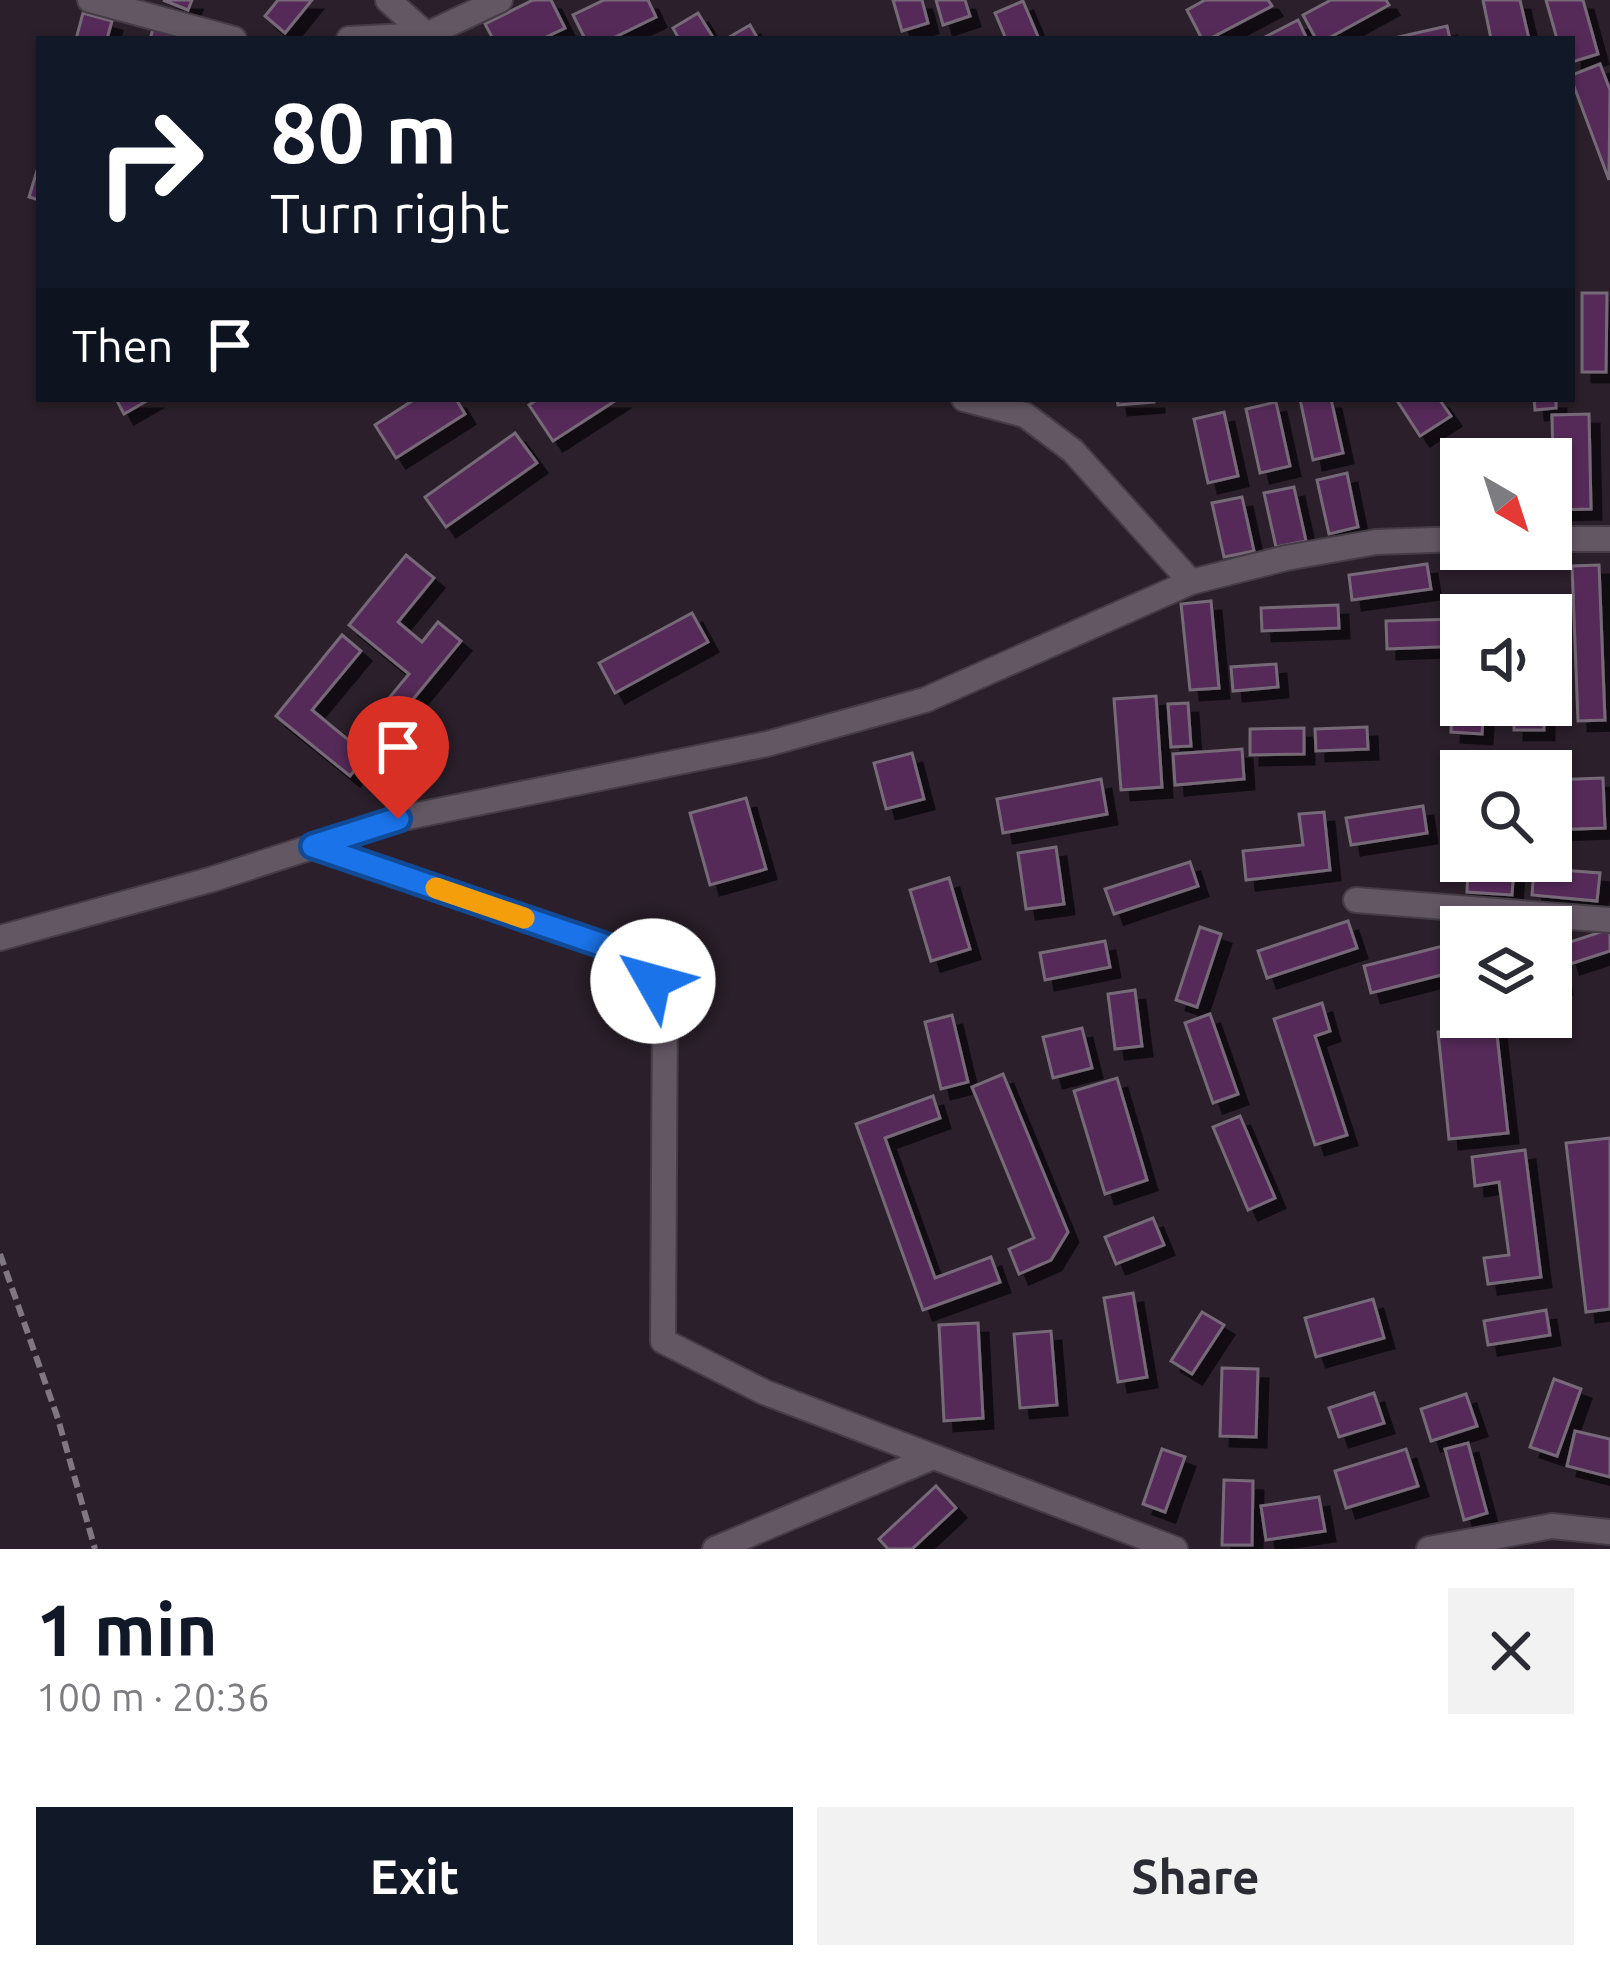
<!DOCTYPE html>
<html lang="en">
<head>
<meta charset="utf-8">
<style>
	:root { --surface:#fff; --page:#f2f2f3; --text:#2b2b33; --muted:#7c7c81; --accent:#111827 }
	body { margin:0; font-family:Ubuntu,sans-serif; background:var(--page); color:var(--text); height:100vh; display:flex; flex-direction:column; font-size:45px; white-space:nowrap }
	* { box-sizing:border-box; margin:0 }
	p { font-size:39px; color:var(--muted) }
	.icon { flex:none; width:66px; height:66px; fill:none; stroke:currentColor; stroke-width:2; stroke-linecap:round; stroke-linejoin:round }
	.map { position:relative; height:1549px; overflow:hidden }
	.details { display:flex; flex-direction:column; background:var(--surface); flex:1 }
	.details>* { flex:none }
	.guide { position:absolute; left:36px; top:36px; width:1539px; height:366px; border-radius:0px; box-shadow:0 3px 9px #0004; background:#111827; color:#fff; overflow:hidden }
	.needle { width:78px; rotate:141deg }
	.tools { position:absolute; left:1440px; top:438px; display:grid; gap:24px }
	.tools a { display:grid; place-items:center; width:132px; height:132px; border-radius:0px; background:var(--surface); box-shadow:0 3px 9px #0004; font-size:60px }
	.pin { position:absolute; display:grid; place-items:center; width:102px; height:102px; color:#fff; margin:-123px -51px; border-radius:50% 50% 50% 0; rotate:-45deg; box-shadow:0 0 12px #0007 }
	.pin .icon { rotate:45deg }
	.me { position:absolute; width:132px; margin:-66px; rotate:308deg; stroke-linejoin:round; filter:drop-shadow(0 0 9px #0008) }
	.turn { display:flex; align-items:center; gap:42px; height:252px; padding:0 36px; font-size:54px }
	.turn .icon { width:156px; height:156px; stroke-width:2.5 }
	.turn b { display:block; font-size:84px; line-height:102px }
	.then { display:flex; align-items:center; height:114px; padding:0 36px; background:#0003; gap:24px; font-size:45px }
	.round { display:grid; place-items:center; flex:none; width:126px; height:126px; border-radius:0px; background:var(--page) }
	.head { display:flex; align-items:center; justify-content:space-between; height:204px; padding:0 36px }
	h1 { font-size:72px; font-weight:700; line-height:90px; color:var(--accent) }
	.action { display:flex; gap:24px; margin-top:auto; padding:24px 36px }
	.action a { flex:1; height:138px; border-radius:0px; background:var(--accent); color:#fff; font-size:48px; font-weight:700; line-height:138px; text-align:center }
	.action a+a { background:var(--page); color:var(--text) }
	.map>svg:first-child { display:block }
	.building { fill:#552a59; stroke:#776a78; stroke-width:3; filter:url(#shadow) }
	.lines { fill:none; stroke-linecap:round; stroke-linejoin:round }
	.minor-casing { stroke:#453c45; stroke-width:28 }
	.path { stroke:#817781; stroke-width:6; stroke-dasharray:12 6; stroke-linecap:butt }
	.minor { stroke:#635764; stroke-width:24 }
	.route-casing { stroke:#114b97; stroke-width:30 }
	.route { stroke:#1a73e8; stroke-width:21 }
	.slow { stroke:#f59e0b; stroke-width:21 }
</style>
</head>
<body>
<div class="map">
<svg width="1610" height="1549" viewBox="0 0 1610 1549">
	<defs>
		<filter id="shadow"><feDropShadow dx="10" dy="10" stdDeviation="0" flood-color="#0009"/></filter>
	</defs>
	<rect width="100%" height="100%" fill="#2a1f2a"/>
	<!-- building -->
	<g class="building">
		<polygon points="163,0 192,0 188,10"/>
		<polygon points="278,0 312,0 285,33 265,16"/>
		<polygon points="533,0 551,0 565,28 542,39 493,39 485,24"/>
		<polygon points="604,0 648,0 656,17 611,39 585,39 573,15"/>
		<polygon points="893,0 922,0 928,23 902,31"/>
		<polygon points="936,0 965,0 970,16 943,25"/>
		<polygon points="1205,0 1268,0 1272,6 1209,39 1202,39 1187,10"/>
		<polygon points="1331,0 1386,0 1389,5 1327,39 1316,39 1303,15"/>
		<polygon points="1483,0 1520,0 1529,39 1491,39"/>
		<polygon points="1546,0 1583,0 1598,54 1572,62 1572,39 1557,39"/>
		<polygon points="1023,1 1039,39 1006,39 995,13"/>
		<polygon points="83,13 112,21 107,39 76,39"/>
		<polygon points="698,13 714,39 679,39 673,28"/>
		<polygon points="1298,20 1307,39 1261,39"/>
		<polygon points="750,25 758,39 726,39"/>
		<polygon points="1447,26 1450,39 1390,39"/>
		<polygon points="153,29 176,36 175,39 150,39"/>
		<polygon points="1600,64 1610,90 1609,180 1572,81 1572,75"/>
		<polygon points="39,164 39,200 29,197"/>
		<polygon points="1582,293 1607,293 1606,372 1582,372"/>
		<polygon points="116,399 150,399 124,414"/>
		<polygon points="415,399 456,399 465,414 396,458 375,425"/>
		<polygon points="538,399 618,399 553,441 529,405"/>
		<polygon points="1117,399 1154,399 1154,402 1118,405"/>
		<polygon points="1300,399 1331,399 1343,453 1313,460"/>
		<polygon points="1396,399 1439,399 1451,416 1420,436"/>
		<polygon points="1534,399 1556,399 1556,408 1535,410"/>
		<polygon points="1276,402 1290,466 1260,473 1246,409"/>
		<polygon points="1224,412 1238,476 1208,483 1194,419"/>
		<polygon points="1589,414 1591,509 1554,510 1552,415"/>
		<polygon points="515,433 537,463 446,527 425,497"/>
		<polygon points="1467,449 1468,459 1461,459 1461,507 1447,509 1442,451"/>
		<polygon points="1347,473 1358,527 1329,534 1317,480"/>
		<polygon points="1294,487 1306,541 1276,547 1264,493"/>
		<polygon points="1242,497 1254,551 1224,557 1212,503"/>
		<polygon points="406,555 434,578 398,622 422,642 438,622 461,641 350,776 276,716 342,635 361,651 312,710 352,743 409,674 349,625"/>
		<polygon points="1427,564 1431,589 1352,600 1349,575"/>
		<polygon points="1599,565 1605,720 1578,721 1572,566"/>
		<polygon points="1211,601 1219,688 1190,690 1181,604"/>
		<polygon points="1338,605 1339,628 1262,631 1261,608"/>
		<polygon points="692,613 708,642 615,693 599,663"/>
		<polygon points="1461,619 1461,646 1387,649 1386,621"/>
		<polygon points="1276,664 1278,687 1233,691 1231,667"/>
		<polygon points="1453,684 1461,685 1461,705 1484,705 1482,734 1451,732"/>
		<polygon points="1156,696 1162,787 1121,790 1114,699"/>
		<polygon points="1188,703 1191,746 1171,747 1168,704"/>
		<rect x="1514" y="705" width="30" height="25"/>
		<polygon points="1367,727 1368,749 1316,751 1315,729"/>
		<polygon points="1304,728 1304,754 1250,755 1250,729"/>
		<polygon points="1242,749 1244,779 1175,785 1173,754"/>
		<polygon points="912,753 924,799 886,809 874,763"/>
		<polygon points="1603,778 1605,828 1551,830 1551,780"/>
		<polygon points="1101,779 1107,814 1003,833 997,799"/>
		<polygon points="1454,795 1461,795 1461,819 1455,819"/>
		<polygon points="746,798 766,869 710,885 690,813"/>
		<polygon points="1423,806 1427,833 1351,845 1346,818"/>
		<polygon points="1324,812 1330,870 1246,880 1243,851 1303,845 1299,814"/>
		<polygon points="1056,847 1064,904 1026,909 1018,853"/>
		<polygon points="1190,862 1198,886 1114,914 1105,889"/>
		<polygon points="1468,864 1514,867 1512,895 1467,892"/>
		<polygon points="1534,868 1600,873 1597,901 1532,895"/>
		<polygon points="949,878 970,949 931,961 910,890"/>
		<polygon points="1348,921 1357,948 1267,978 1258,951"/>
		<polygon points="1200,927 1221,934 1197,1007 1176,1000"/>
		<polygon points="1610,929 1610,951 1570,964 1564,944"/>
		<polygon points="1551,930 1562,984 1551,986"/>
		<polygon points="1105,941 1110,967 1045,980 1040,953"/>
		<polygon points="1459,942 1461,970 1371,993 1364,966"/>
		<polygon points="1135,990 1142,1046 1115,1049 1108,994"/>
		<polygon points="1322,1003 1330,1031 1315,1036 1347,1135 1315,1145 1274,1019"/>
		<polygon points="1210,1014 1238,1094 1213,1103 1185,1023"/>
		<polygon points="952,1015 968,1082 941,1089 925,1022"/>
		<polygon points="1496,1026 1508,1133 1449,1139 1438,1032"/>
		<polygon points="1082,1028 1092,1068 1053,1078 1043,1037"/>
		<polygon points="1003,1074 1068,1232 1051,1260 1019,1274 1009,1249 1034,1238 972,1087"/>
		<polygon points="1117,1078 1147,1180 1105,1194 1074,1091"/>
		<polygon points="933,1096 940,1118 885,1138 935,1278 991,1257 1000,1282 923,1310 856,1124"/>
		<polygon points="1240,1116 1275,1198 1248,1210 1213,1127"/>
		<polygon points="1610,1138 1610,1309 1586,1312 1566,1143"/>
		<polygon points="1525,1150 1541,1277 1488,1284 1484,1258 1509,1255 1499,1182 1475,1186 1472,1157"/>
		<polygon points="1153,1218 1164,1245 1116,1264 1105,1237"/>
		<polygon points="1133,1293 1147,1377 1118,1382 1104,1298"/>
		<polygon points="1373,1299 1384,1338 1316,1357 1305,1318"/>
		<polygon points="1546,1310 1550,1335 1488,1345 1484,1321"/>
		<polygon points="1202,1312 1224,1325 1192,1374 1171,1361"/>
		<polygon points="978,1323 983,1418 944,1421 939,1325"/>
		<polygon points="1051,1331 1057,1405 1020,1408 1014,1334"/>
		<polygon points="1222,1368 1258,1369 1256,1437 1220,1436"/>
		<polygon points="1554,1379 1581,1389 1557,1456 1530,1447"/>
		<polygon points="1374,1393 1384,1423 1339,1437 1329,1408"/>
		<polygon points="1466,1394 1477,1426 1431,1441 1421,1409"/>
		<polygon points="1575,1431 1610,1439 1610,1477 1567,1466"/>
		<polygon points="1468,1443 1487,1513 1464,1520 1445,1449"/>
		<polygon points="1162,1449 1185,1457 1165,1512 1143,1504"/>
		<polygon points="1406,1449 1418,1486 1346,1508 1335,1471"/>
		<polygon points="1224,1480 1253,1481 1252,1545 1222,1545"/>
		<polygon points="936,1486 956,1508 912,1549 888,1549 879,1539"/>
		<polygon points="1319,1497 1325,1531 1266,1540 1261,1506"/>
	</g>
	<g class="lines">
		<!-- minor casing -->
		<g class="minor-casing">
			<g id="minor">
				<polyline points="90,0 234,39"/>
				<polyline points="388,0 430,38"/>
				<polyline points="349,39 426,35 500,0"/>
				<polyline points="964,399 1025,415 1073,451 1191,582"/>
				<polyline points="1551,539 1610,539"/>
				<polyline points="313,846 641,958 665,1004 663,1341 764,1392 1175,1549"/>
				<polyline points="1356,900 1610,920"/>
				<polyline points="0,938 213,879 398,819 767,744 925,700 1191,582 1286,558 1376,542 1461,539"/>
				<polyline points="715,1549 933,1457"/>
				<polyline points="1429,1549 1552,1526 1610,1532"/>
			</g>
		</g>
		<!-- path -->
		<polyline class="path" points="0,1254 58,1419 95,1549"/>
		<!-- minor -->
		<use href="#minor" class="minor"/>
	</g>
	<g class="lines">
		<!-- route casing -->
		<g class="route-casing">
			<polyline id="route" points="398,819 313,846 641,958 653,981"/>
		</g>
		<!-- route -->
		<use href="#route" class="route"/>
		<!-- slow -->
		<polyline class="slow" points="436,888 524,918"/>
	</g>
</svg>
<div class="tools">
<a><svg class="needle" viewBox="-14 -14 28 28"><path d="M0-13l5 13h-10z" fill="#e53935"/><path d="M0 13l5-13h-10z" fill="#7c7c81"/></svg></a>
<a><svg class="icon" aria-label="sound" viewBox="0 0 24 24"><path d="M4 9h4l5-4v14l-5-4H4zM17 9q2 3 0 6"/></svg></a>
<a><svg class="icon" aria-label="search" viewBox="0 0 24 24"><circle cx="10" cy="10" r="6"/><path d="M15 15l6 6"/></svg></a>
<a><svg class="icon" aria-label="layers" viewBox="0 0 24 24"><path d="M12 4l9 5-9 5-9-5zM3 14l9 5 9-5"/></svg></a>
</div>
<div class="pin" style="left:398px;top:819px;background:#d93025"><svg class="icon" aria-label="arrive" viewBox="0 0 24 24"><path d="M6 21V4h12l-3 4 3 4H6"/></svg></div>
<svg class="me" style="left:653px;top:981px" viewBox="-20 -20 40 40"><circle r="19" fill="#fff"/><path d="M0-13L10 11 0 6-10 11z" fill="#1a73e8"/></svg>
<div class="guide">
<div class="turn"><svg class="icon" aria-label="right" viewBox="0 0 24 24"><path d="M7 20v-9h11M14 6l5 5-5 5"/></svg><div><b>80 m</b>Turn right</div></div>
<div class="then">Then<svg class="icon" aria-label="arrive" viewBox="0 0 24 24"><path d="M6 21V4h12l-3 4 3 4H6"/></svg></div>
</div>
</div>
<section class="details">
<div class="head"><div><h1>1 min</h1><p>100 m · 20:36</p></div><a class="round"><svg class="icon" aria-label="close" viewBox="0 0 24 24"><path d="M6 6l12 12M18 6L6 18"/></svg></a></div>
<div class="action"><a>Exit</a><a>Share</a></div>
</section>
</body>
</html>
